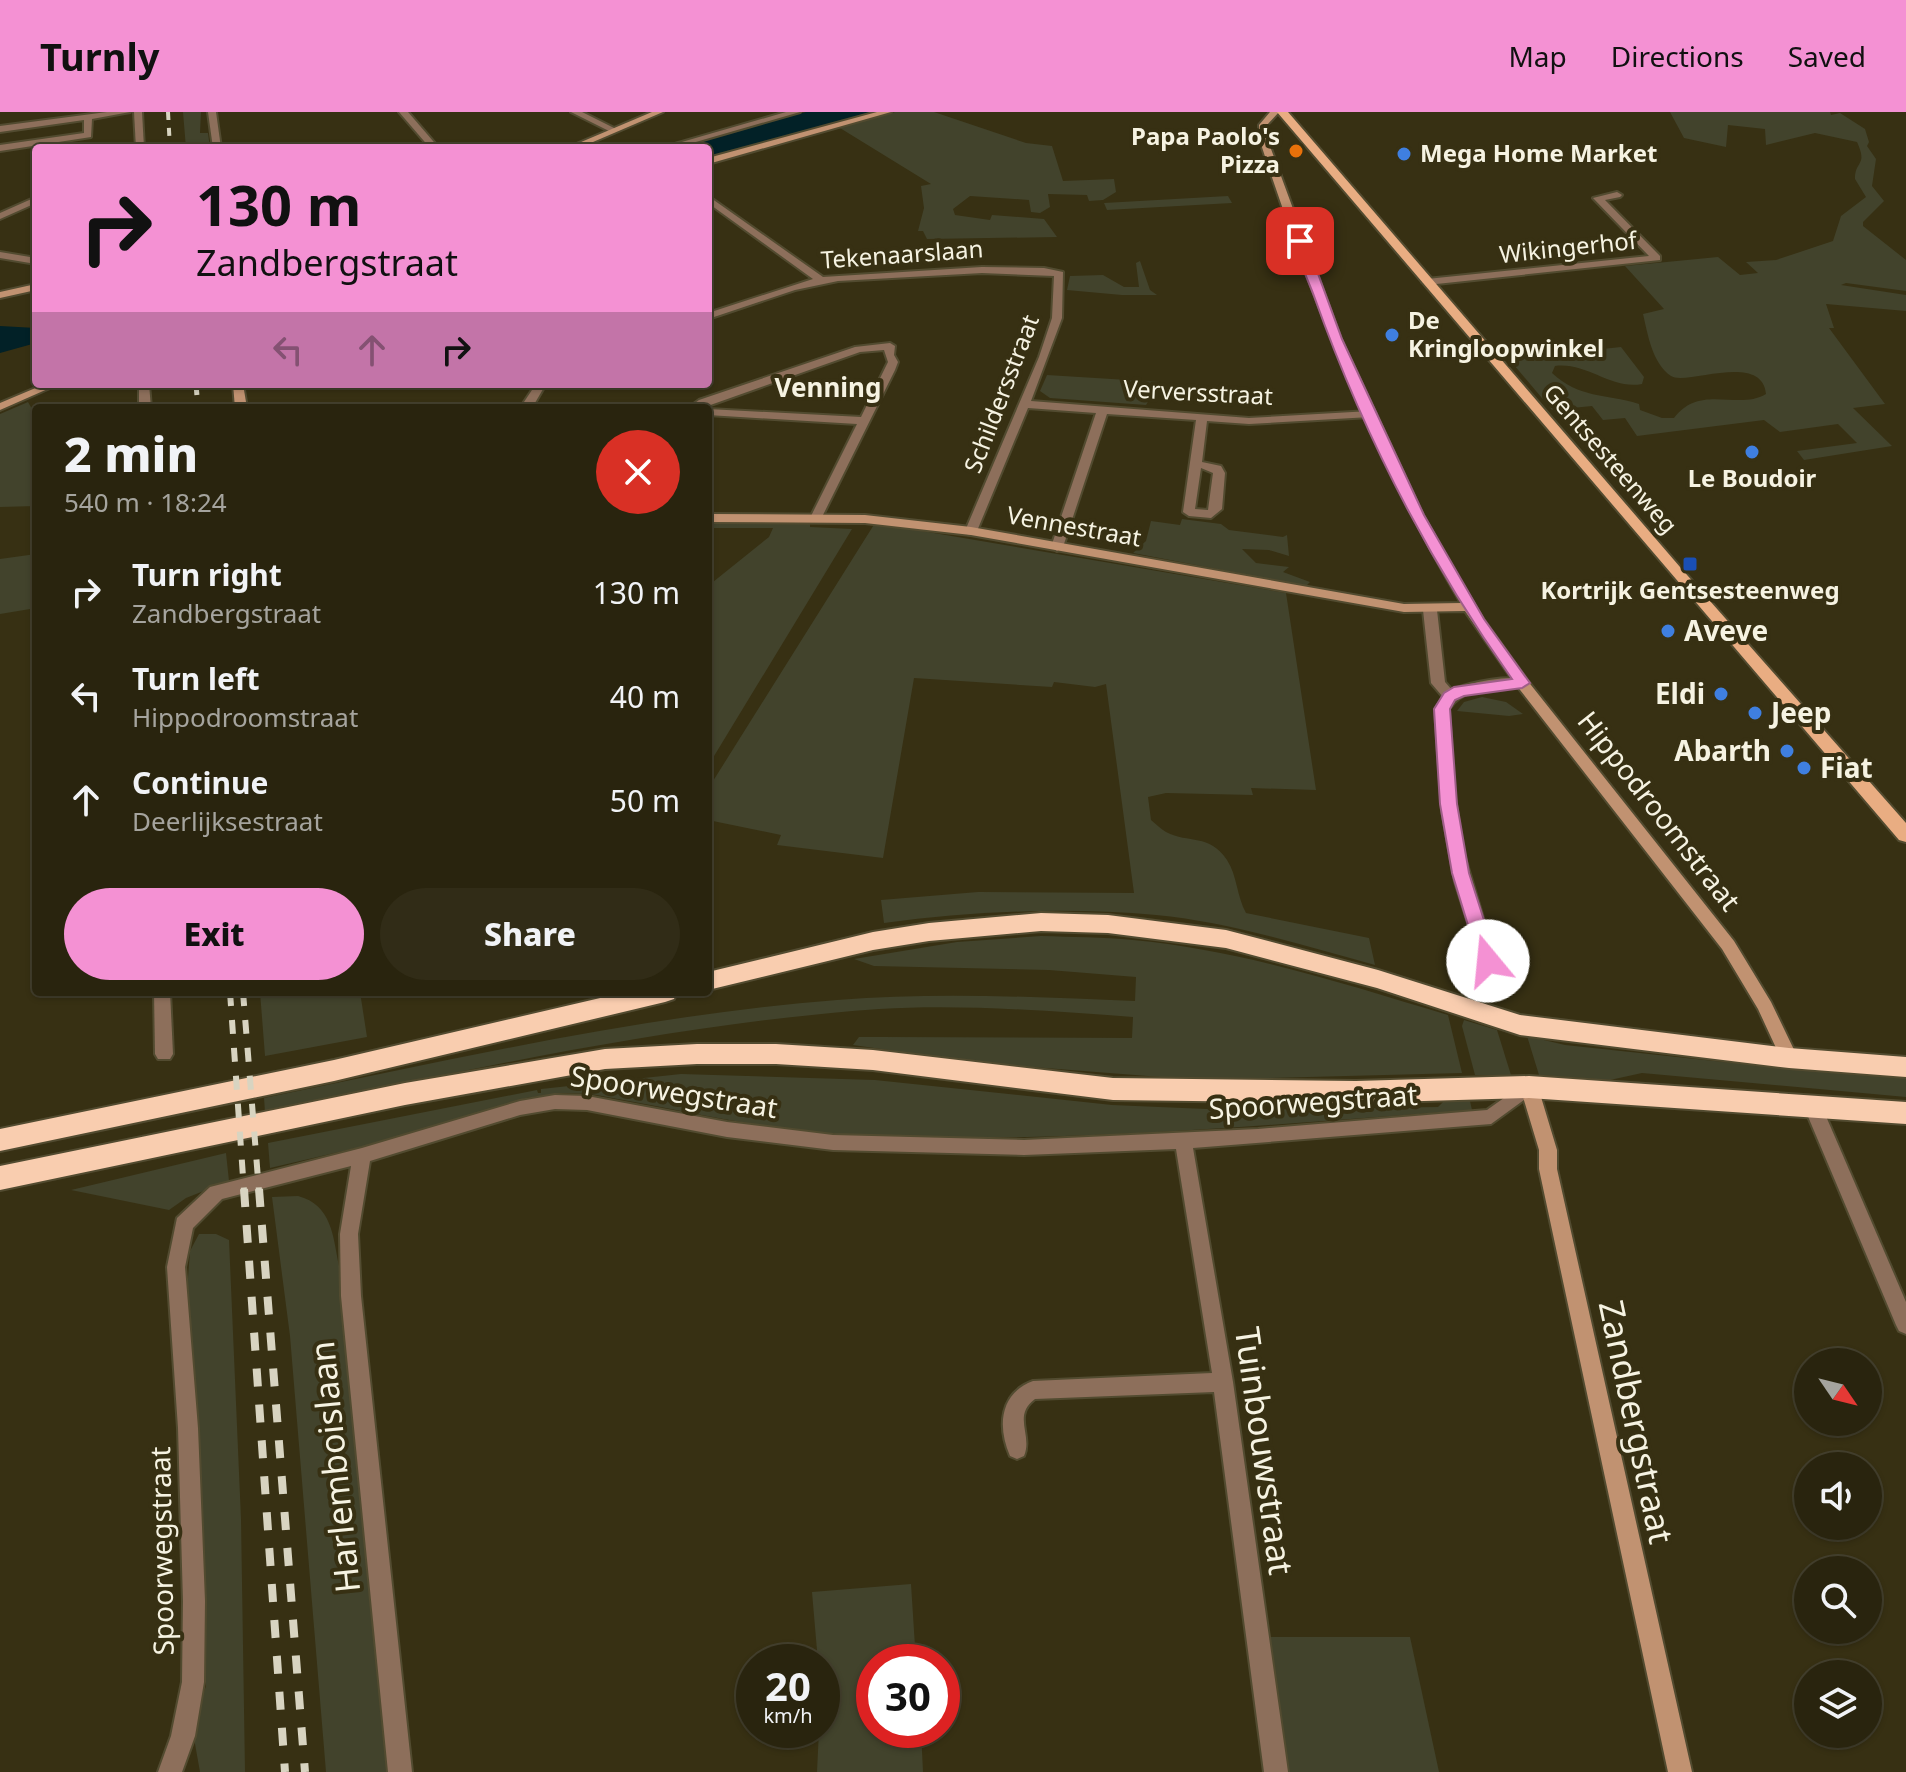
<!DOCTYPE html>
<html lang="en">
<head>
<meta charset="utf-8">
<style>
	:root { --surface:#29240e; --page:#312c17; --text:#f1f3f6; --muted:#a5a49e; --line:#45412e; --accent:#f491d3 }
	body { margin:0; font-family:"Noto Sans",sans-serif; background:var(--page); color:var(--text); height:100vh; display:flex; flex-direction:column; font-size:30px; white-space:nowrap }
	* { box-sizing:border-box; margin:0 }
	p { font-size:26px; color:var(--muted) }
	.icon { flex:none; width:44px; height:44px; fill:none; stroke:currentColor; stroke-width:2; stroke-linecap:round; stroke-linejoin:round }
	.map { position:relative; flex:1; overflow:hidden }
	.details { position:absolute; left:32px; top:292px; width:680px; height:592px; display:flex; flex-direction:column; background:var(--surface); border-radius:8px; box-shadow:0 2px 6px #0004,0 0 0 2px var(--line) }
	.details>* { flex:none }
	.hud { position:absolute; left:32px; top:32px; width:680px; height:244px; border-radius:8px; box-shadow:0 2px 6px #0004,0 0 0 2px var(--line); background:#f491d3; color:#111; overflow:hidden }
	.needle { width:52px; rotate:125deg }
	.buttons { position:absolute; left:1794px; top:1236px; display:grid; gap:16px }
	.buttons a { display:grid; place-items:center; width:88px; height:88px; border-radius:50%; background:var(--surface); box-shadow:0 2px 6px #0004,0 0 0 2px var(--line); font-size:40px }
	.speed { position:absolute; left:736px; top:1532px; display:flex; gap:16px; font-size:40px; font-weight:700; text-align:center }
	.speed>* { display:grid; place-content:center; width:104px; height:104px; border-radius:50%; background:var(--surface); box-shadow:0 2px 6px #0004,0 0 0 2px var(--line); line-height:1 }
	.speed small { font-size:20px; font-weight:400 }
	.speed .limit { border:12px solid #d22; background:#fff; color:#111 }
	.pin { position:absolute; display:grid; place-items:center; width:68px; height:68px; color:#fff; margin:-34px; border-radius:16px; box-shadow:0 4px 12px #0006 }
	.me { position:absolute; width:88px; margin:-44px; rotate:343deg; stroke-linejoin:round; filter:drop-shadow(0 0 6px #0008) }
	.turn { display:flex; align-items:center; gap:28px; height:168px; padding:0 32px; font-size:36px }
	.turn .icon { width:104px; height:104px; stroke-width:2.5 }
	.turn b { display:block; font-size:56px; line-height:68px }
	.lanes { display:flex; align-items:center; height:76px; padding:0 32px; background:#0003; justify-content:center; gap:40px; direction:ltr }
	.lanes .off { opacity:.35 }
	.round { display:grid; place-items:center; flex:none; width:84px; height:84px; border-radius:42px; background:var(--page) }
	.summary { display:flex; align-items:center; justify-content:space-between; height:136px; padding:0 32px }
	h1 { font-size:48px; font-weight:800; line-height:60px }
	.button { display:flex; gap:16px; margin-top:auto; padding:16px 32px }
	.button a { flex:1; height:92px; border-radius:48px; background:var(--accent); color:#111; font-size:32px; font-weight:800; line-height:92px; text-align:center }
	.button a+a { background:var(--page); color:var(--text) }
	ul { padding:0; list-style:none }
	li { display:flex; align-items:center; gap:24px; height:104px; padding:0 32px }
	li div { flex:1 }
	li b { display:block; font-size:30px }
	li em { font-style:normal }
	header { display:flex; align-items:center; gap:48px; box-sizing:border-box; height:112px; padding:0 40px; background:var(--accent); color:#111 }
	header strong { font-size:38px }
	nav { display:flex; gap:44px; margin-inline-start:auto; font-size:28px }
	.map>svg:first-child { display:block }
	.green { fill:#42432c }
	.water { fill:#022127 }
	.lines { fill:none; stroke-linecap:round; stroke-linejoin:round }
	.street-casing { stroke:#524b30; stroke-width:4 }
	.secondary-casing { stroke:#524b30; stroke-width:4 }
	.primary-casing { stroke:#524b30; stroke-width:4 }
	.highway-casing { stroke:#524b30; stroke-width:4 }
	.street { fill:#8d6f5b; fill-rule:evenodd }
	.secondary { fill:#c19271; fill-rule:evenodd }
	.primary { fill:#e9ad82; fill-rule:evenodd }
	.highway { fill:#f9cdaf; fill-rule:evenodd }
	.rail-far3 { stroke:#d8d4c1; stroke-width:4; stroke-dasharray:8 8; stroke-linecap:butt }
	.rail-far2 { stroke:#d8d4c1; stroke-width:5; stroke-dasharray:11 11; stroke-linecap:butt }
	.rail-far1 { stroke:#d8d4c1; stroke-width:6; stroke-dasharray:14 14; stroke-linecap:butt }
	.rail { stroke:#d8d4c1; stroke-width:8; stroke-dasharray:18 18; stroke-linecap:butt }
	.route { fill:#f491d3; stroke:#9f5e89; stroke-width:2 }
	.food-dot { fill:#e8710a; stroke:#373013; stroke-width:3 }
	.shop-dot { fill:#3f7fe0; stroke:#373013; stroke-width:3 }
	.transit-dot { fill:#1a4fb4; stroke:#373013; stroke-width:3 }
	.labels { text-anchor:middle; stroke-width:8; stroke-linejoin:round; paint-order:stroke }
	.far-poi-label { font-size:24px; font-weight:bold; fill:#f6f3e2; stroke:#373013; text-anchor:start }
	.far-street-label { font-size:24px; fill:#f6f3e2; stroke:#373013 }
	.far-neighbourhood-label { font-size:26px; font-weight:bold; fill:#f6f3e2; stroke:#373013 }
	.poi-label { font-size:28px; font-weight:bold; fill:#f6f3e2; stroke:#373013; text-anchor:start }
	.street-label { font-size:28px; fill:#f6f3e2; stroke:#373013 }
	.near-street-label { font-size:34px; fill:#f6f3e2; stroke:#373013 }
</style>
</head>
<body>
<header>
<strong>Turnly</strong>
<nav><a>Map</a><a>Directions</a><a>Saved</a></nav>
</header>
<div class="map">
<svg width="1906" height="1660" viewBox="0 0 1906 1660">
	<rect width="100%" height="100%" fill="#373013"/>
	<!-- green -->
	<g class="green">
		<polygon points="183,0 201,0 200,21 208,21 210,36 186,36"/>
		<polygon points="895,0 934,0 1026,31 1052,34 1063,69 1114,67 1116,80 1103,88 1089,89 1087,83 1048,82 1050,95 1040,101 1031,100 1029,88 970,84 953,97 955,103 990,108 992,103 1044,107 1057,125 927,127 923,119 918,119 924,96 921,74 931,72 840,16"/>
		<path d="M 1670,0 L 1830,0 L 1831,3 L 1840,1 L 1865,17 L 1869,30 L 1867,34 L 1876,47 L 1872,74 L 1884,89 L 1863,110 L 1863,114 L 1906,148 L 1906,179 L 1846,171 L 1841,173 L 1906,183 L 1906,199 L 1826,192 L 1834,216 L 1829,216 L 1885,292 L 1853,296 L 1892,334 L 1804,348 L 1797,339 L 1857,331 L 1838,312 L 1780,320 L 1764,308 L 1637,324 L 1625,306 L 1603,308 L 1592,294 L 1552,298 L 1509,247 L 1621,235 L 1644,265 L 1642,272 C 1611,278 1587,250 1555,254 L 1552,261 C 1580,287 1604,281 1639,292 L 1640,298 L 1662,306 L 1674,306 C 1700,271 1738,299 1766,282 C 1762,239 1686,274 1671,264 C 1652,251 1648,223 1643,202 L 1664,197 L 1625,154 L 1718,145 L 1740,163 L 1758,161 L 1746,150 L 1776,148 L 1833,129 L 1841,104 L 1866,85 L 1855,67 C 1855,48 1868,54 1857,30 L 1815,21 L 1766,33 L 1765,17 L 1728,13 L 1726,35 L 1684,26 Z"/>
		<polygon points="1228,84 1232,91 1107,98 1104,91"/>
		<polygon points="1140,149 1150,178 1157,183 1122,183 1067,178 1070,164 1103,163 1124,175 1139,175 1136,151"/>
		<polygon points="1047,263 1160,270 1146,293 1050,286 1040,279"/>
		<polygon points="28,290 36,304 36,394 0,395 0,302"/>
		<polygon points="1182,407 1221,412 1229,418 1283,425 1287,423 1289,444 1269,438 1242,437 1256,451 1289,455 1283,460 1310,470 1306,474 1133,441 1146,429 1151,409 1180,413"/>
		<polygon points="708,411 810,411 810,415 852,417 708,654 708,474 769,425 773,416 708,416"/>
		<path d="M 875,411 L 1286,481 L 1316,678 L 1251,676 L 1253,683 L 1166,681 L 1148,685 L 1151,708 C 1156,712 1161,717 1166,720 C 1189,732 1209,721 1227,748 C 1237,763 1237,785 1246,801 L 1369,826 L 1375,853 C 1304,834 1230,810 1156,803 C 1065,795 974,799 884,811 L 881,788 L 978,780 L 1134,781 L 1106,572 L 1095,575 L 1054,570 L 1052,575 L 914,566 L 883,746 L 777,733 L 781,723 L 708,708 L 708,677 Z"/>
		<polygon points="36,442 36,496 0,502 0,447"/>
		<polygon points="1482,585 1506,590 1523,602 1509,604 1457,599 1464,590"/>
		<path d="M 1041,824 C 1072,825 1103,825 1133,828 C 1241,838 1345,872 1448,903 L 1462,961 L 1199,968 L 979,951 L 853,933 L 859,925 L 878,925 L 1132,926 L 1133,905 C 1049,899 963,892 879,897 C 671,912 469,958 265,1000 L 264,986 C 454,947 644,903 837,888 C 937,880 1035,885 1135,889 L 1136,865 L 1049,858 L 874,854 L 854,847 L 957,830 Z"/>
		<polygon points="260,880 360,880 367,925 265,944"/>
		<polygon points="1464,908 1497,918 1511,963 1475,963 1462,914"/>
		<polygon points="1527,924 1565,933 1724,950 1906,964 1906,985 1642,961 1610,968 1539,963"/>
		<path d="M 681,962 L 875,968 L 1112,993 L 1230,998 L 1438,995 L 1444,989 L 1470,989 L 1472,998 C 1265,1013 1057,1033 849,1023 C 763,1018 676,997 591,982 L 561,981 L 526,986 L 408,1024 L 270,1056 L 268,1031 L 537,978 L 538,981 L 541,981 L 541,977 Z"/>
		<polygon points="226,1041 229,1069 186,1086 169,1098 71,1078"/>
		<path d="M 298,1084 C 332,1093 333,1124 339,1154 L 391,1660 L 326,1660 L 290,1224 L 272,1085 Z"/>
		<polygon points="199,1122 216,1122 229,1128 241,1407 245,1660 200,1660 192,1615 206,1574 187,1179 190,1139"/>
		<polygon points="911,1472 916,1550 874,1550 874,1618 921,1618 923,1660 817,1660 819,1618 822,1618 822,1550 818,1550 812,1480"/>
		<polygon points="1264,1525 1410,1525 1439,1660 1282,1660"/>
	</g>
	<!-- water -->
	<g class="water">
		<polygon points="806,0 873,0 708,46 708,36 675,36"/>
		<polygon points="0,214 36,216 36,231 0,241"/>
	</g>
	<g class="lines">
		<!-- street casing -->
		<g class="street-casing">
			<g id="street">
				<polygon points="107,0 130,0 92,7 91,25 0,39 0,33 84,21 84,8 0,20 0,14"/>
				<polygon points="134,0 142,0 144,36 136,36"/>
				<polygon points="208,0 216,0 221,36 213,36"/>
				<polygon points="399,0 408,0 439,36 430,36"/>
				<polygon points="571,0 582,0 618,18 611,20"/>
				<polygon points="786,0 800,0 675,36 661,36"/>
				<polygon points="1617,80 1622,83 1620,85 1605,88 1660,144 1660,148 1427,173 1422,170 1427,167 1649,144 1593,86"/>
				<path d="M 708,84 L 823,165 L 982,155 L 1044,156 L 1063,160 L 1062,206 L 1031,289 L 1249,306 L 1370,299 L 1376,302 L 1370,305 L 1249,312 L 1207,309 L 1202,350 L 1221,354 L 1225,361 L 1222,397 L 1211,406 L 1189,404 L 1183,400 L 1196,308 L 1107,302 L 1063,435 L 1057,439 L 1051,435 L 1096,301 L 1028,296 L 977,419 L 971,423 L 967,422 L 965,419 L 1039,245 L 1052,206 L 1054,164 L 982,161 L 838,169 L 795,178 L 708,207 L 708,201 L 813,167 L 708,91 ZM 1201,356 L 1213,361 L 1208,398 L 1195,397 Z"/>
				<polygon points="36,85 36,91 0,107 0,101"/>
				<polygon points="0,140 36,146 36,152 0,146"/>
				<polygon points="890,231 895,234 894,243 898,250 895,258 820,409 816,410 810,406 857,312 708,303 708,297 861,305 888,250 884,238 860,240 702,296 688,296 699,288 855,235"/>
				<polygon points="139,272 149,272 151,296 139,296"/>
				<polygon points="536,272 546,272 532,296 520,296"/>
				<path d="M 1430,494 L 1437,498 L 1445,570 L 1452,578 C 1468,571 1515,560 1529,571 L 1522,575 C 1497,577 1464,573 1449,597 L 1454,679 L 1463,739 L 1496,849 L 1494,853 L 1482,853 L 1480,849 L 1455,770 L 1442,699 L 1435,597 L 1443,585 L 1431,571 L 1423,498 Z"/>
				<polygon points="154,880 170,880 173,942 170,947 158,947 155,942"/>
				<path d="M 1529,968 L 1535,970 L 1538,975 L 1535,980 L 1491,1012 L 1193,1036 L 1233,1270 L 1288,1660 L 1264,1660 L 1214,1280 L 1035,1287 C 1012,1304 1033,1323 1024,1344 L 1017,1347 L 1010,1344 C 997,1314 1000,1281 1033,1269 L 1212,1261 L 1176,1037 L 1024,1043 L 833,1038 L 727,1025 L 587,998 L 555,997 L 520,1003 L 370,1049 L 358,1122 L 361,1184 L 412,1660 L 388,1660 L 341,1184 L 340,1122 L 351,1054 L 222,1087 L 193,1116 L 185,1155 L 198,1316 L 205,1489 L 204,1570 L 195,1624 L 182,1660 L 158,1660 L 171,1624 L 182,1570 L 183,1489 L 178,1316 L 167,1155 L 177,1106 L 210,1075 L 362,1036 L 520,989 L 555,983 L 587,984 L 727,1010 L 833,1023 L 1024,1028 L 1258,1017 L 1487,998 Z"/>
				<polygon points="1813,988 1819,990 1822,995 1906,1190 1906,1222 1899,1219 1896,1213 1804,995 1807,990"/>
			</g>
		</g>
		<!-- secondary casing -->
		<g class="secondary-casing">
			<g id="secondary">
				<polygon points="652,0 663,0 579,36 567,36"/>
				<polygon points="877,0 891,0 708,52 708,46"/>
				<path d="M 1270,0 L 1279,0 L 1267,13 L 1267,26 L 1341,227 L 1423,403 L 1450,452 L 1483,507 L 1527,568 L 1734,829 L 1771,890 L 1798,946 L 1795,951 L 1789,953 L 1783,951 L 1758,897 L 1722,837 L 1517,574 L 1465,499 L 1404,500 L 971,423 L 865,411 L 708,410 L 708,402 L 865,403 L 971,415 L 1404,492 L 1461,491 C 1375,345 1311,187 1259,26 L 1259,13 Z"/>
				<polygon points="36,172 36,178 0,186 0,180"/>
				<polygon points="45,272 59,272 0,298 0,291"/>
				<polygon points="233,272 243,272 247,296 235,296"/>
				<polygon points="1529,968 1535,970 1538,975 1557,1038 1557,1057 1692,1660 1668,1660 1539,1057 1539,1038 1520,975 1523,970"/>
			</g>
		</g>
		<!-- primary casing -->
		<g class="primary-casing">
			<polygon id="primary" points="1277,0 1288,0 1680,455 1906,711 1906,730 1899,728"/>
		</g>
		<!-- highway casing -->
		<g class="highway-casing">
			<g id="highway">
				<polygon points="1041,801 1108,803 1226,818 1378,858 1520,903 1789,936 1906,945 1906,965 1789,956 1520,923 1377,876 1226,836 1108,821 1041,819 929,829 873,838 708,878 708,860 873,820 929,811"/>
				<polygon points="626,880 677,880 674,887 665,890 334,969 0,1039 0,1017 334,948"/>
				<polygon points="697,932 776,932 873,938 1113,966 1356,969 1529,964 1906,990 1906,1012 1529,986 1356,991 1113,988 873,958 776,952 697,952 605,957 405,993 0,1078 0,1054 405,971 605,937"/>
			</g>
		</g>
		<!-- street -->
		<use href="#street" class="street"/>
		<!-- secondary -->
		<use href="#secondary" class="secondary"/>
		<!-- primary -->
		<use href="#primary" class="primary"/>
		<!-- highway -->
		<use href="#highway" class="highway"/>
		<!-- rail-far3 -->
		<polyline class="rail-far3" points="168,0 170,36"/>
		<!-- rail-far2 -->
		<polyline class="rail-far2" points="196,272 198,296"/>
		<!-- rail-far1 -->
		<g class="rail-far1">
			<polyline points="230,880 244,1079"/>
			<polyline points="243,880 259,1079"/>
		</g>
		<!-- rail -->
		<g class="rail">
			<polyline points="244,1077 285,1660"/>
			<polyline points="259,1077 305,1660"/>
		</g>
	</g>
	<!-- route -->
	<path class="route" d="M 1296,126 L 1306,129 L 1342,227 L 1424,403 L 1484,507 L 1530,571 L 1522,576 L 1464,584 L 1455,588 L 1450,597 L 1457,692 L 1469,761 L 1497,849 L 1488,856 L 1479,849 L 1452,761 L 1440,692 L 1434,597 L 1444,581 L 1454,575 L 1512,567 C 1429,450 1362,319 1314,184 C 1308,167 1295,143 1296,126 Z"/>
	<!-- markers -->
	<circle class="food-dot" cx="1296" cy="39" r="8"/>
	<g class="shop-dot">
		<circle cx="1404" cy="42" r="8"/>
		<circle cx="1392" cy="223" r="8"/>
		<circle cx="1752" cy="340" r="8"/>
		<circle cx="1668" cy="519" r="8"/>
		<circle cx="1721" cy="582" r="8"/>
		<circle cx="1755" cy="601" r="8"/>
		<circle cx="1787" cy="639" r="8"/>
		<circle cx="1804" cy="656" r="8"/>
	</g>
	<rect class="transit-dot" x="1682" y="444" width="16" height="16" rx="4"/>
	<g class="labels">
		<!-- far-poi labels -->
		<g class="far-poi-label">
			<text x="1280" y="33" text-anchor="end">Papa Paolo's<tspan x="1280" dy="28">Pizza</tspan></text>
			<text x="1420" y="50">Mega Home Market</text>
			<text x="1408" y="217">De<tspan x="1408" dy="28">Kringloopwinkel</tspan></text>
			<text x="1752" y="375" text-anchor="middle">Le Boudoir</text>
			<text x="1690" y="487" text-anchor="middle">Kortrijk Gentsesteenweg</text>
		</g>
		<!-- far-street labels -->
		<g class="far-street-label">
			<text transform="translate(1568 136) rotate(-6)" y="8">Wikingerhof</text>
			<text transform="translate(902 143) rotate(-4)" y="8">Tekenaarslaan</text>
			<text transform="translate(1198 281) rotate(3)" y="8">Verversstraat</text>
			<text transform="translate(1002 282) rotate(-69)" y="8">Schildersstraat</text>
			<text transform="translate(1610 347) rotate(49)" y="8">Gentsesteenweg</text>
			<text transform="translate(1074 415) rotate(10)" y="8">Vennestraat</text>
		</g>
		<!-- far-neighbourhood labels -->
		<g class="far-neighbourhood-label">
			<text x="828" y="285">Venning</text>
		</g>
		<!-- poi labels -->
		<g class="poi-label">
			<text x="1684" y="529">Aveve</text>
			<text x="1705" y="592" text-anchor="end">Eldi</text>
			<text x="1771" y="611">Jeep</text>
			<text x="1771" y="649" text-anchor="end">Abarth</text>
			<text x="1820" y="666">Fiat</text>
		</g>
		<!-- street labels -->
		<g class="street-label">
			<text transform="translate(1659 699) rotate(52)" y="10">Hippodroomstraat</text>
			<text transform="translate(674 980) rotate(9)" y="10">Spoorwegstraat</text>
			<text transform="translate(1313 990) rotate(-4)" y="10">Spoorwegstraat</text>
			<text transform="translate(162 1439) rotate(-91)" y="10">Spoorwegstraat</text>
		</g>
		<!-- near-street labels -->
		<g class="near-street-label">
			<text transform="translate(1636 1310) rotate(78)" y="12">Zandbergstraat</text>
			<text transform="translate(1264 1339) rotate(82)" y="12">Tuinbouwstraat</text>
			<text transform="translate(335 1355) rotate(-96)" y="12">Harlemboislaan</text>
		</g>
	</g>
</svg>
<div class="buttons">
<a><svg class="needle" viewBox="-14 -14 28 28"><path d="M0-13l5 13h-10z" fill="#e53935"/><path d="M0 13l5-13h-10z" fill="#a5a49e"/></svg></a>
<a><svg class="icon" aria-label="sound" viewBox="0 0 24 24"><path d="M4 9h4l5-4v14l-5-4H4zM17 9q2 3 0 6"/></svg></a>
<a><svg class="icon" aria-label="search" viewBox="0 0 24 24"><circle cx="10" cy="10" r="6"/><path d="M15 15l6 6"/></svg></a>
<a><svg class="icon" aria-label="layers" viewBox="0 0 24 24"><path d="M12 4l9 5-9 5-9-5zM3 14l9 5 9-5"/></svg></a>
</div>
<div class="speed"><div>20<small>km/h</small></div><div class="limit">30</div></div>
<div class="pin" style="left:1300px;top:129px;background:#d93025"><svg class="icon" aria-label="arrive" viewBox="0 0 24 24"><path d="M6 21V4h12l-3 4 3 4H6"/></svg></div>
<svg class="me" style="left:1488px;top:849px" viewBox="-20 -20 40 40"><circle r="19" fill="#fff"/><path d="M0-13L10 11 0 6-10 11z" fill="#f491d3"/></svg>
<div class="hud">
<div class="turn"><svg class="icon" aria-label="right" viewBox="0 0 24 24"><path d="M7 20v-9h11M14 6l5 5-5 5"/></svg><div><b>130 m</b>Zandbergstraat</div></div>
<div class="lanes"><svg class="icon off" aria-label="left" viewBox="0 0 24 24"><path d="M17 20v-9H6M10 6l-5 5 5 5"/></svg><svg class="icon off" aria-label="ahead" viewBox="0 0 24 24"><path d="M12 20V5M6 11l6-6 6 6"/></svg><svg class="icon" aria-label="right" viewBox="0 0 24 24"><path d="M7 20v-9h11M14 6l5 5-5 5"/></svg></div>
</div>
<section class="details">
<div class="summary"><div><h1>2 min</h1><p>540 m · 18:24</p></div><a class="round" style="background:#d93025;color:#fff"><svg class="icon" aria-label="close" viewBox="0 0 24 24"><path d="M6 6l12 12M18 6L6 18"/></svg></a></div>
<ul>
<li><svg class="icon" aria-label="right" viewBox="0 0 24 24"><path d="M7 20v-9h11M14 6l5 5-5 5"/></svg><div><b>Turn right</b><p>Zandbergstraat</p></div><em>130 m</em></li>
<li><svg class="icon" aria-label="left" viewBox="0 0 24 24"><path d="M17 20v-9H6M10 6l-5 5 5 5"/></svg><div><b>Turn left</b><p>Hippodroomstraat</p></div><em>40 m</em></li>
<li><svg class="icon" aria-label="ahead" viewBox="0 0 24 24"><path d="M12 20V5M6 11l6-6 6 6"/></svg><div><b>Continue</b><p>Deerlijksestraat</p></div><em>50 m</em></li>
</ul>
<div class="button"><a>Exit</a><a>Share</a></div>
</section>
</div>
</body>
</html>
